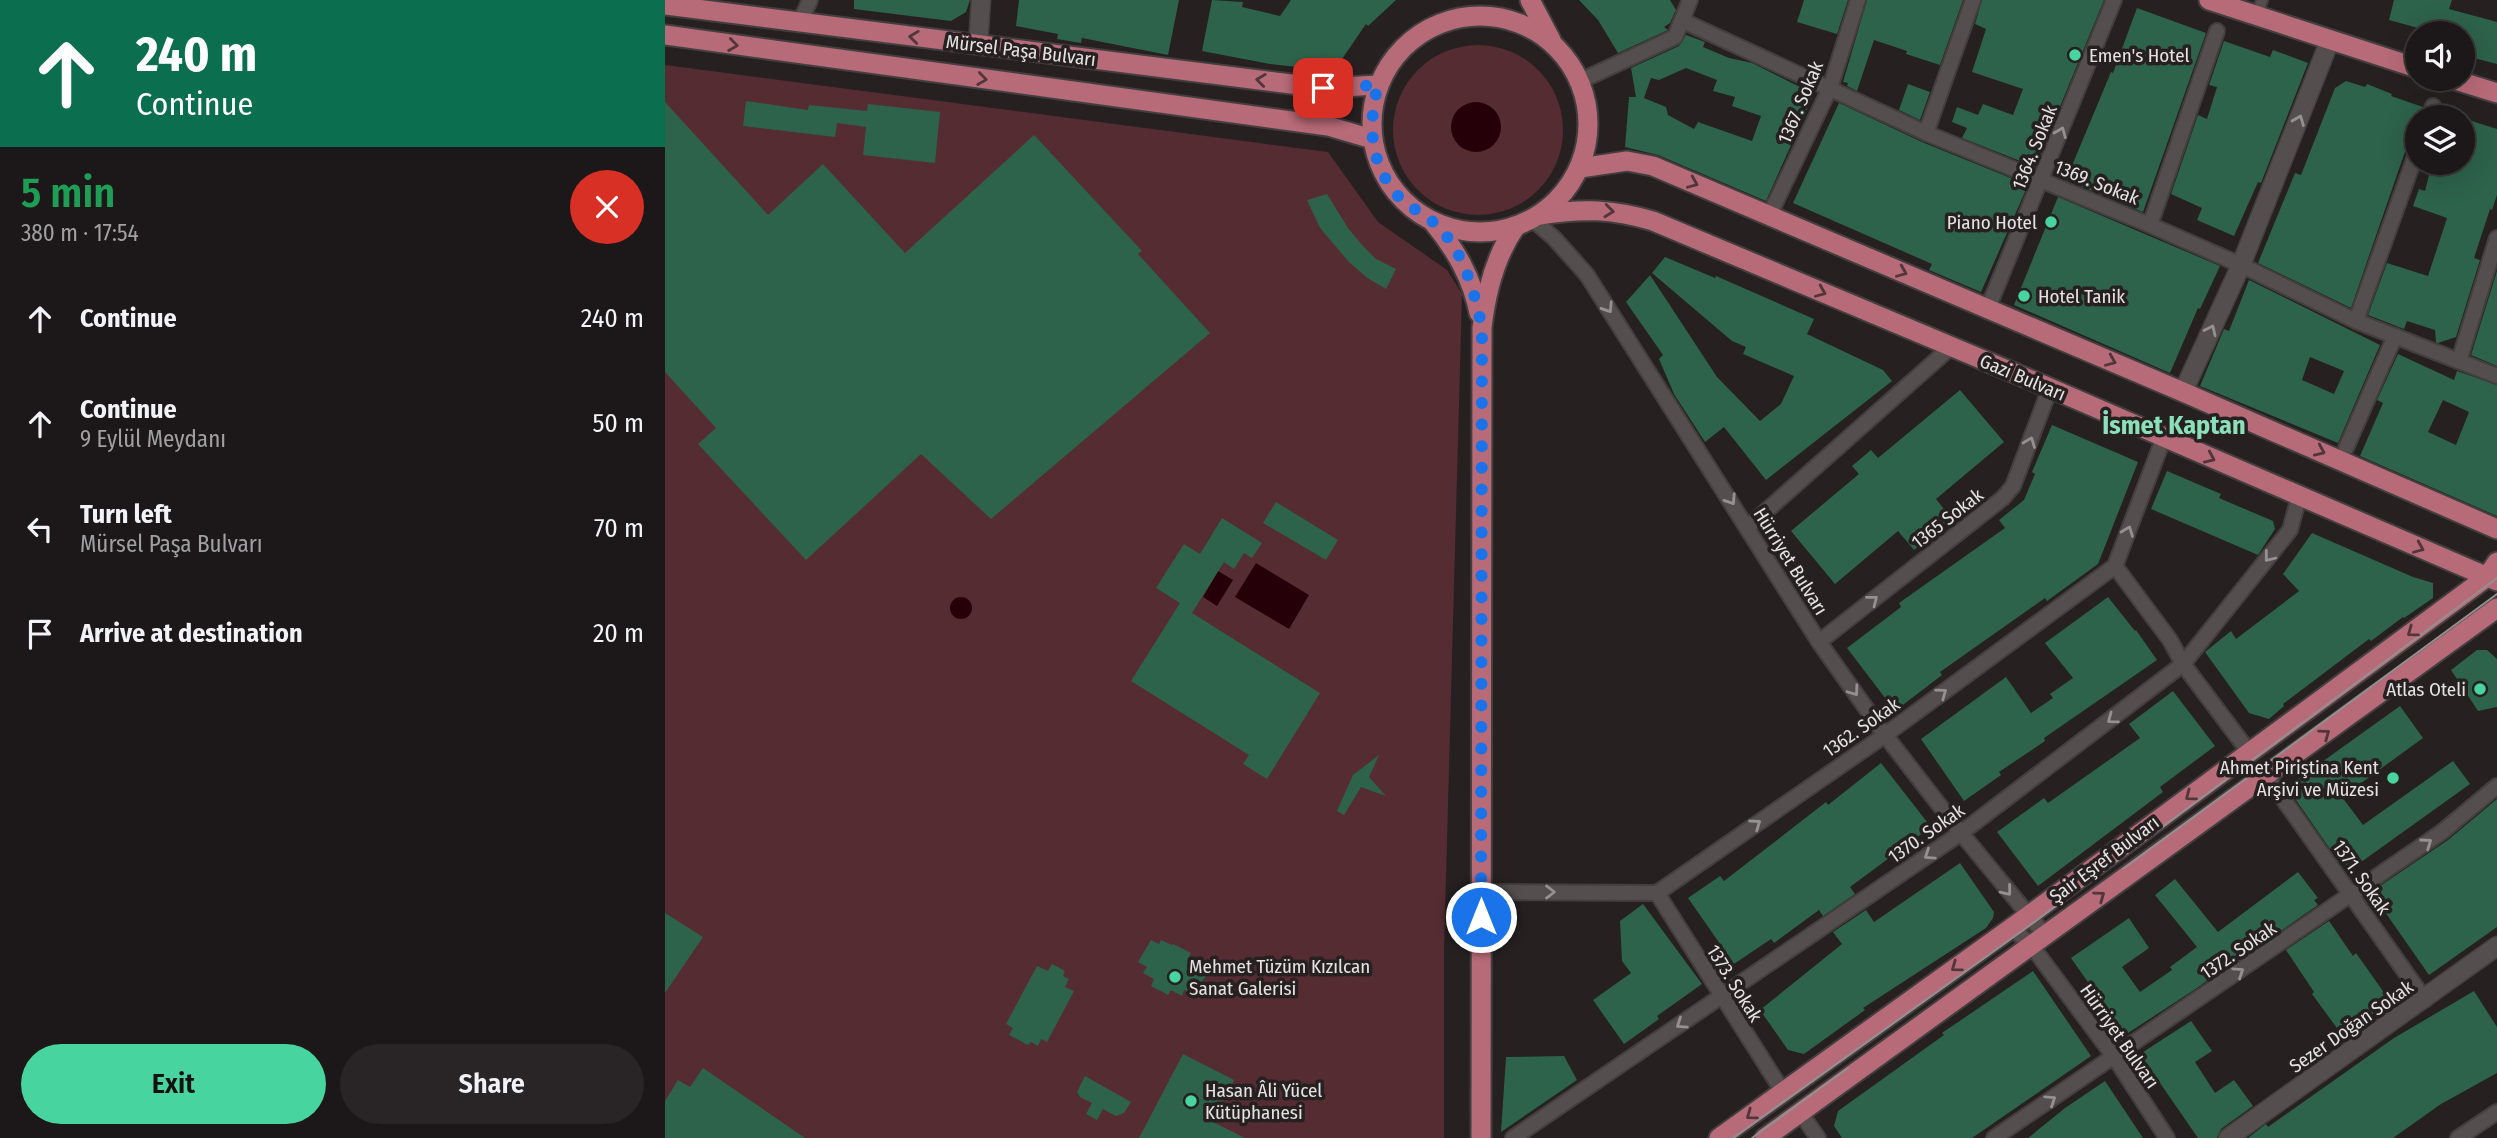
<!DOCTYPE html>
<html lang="en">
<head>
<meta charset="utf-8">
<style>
	:root { --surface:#1c1819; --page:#292526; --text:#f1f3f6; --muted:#a0a0a2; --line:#3a3738; --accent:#47d49e }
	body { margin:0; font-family:"Fira Sans Condensed",sans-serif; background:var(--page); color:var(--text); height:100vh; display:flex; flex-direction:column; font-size:26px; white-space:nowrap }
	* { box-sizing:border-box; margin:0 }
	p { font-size:23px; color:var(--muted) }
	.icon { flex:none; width:38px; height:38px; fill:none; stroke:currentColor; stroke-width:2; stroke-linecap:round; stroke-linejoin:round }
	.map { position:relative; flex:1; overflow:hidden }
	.drawer { display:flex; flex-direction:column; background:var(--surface); width:665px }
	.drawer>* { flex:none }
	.banner { background:#0b6e4f; color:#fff; overflow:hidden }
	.tools { position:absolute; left:1740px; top:21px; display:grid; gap:14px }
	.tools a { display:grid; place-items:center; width:70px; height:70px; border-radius:50%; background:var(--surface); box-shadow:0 7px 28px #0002,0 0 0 2px var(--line); font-size:35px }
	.pin { position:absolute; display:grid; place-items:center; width:60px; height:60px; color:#fff; margin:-30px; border-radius:14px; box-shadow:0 4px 10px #0006 }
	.me { position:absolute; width:77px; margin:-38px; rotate:0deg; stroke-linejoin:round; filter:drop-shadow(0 0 5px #0008) }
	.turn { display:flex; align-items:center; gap:24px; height:147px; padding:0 21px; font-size:32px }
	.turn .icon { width:91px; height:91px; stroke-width:2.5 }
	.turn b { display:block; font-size:49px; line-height:60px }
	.round { display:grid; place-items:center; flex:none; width:74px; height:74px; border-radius:37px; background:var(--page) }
	.headline { display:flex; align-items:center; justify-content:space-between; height:119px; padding:0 21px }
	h1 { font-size:42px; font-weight:600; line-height:52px; color:#1e9e55 }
	.button { display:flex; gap:14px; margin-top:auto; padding:14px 21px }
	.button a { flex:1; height:80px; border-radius:42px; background:var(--accent); color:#111; font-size:28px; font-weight:600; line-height:80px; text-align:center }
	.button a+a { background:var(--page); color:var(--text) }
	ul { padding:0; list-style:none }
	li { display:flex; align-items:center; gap:21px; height:105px; padding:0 21px }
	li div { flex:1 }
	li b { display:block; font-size:26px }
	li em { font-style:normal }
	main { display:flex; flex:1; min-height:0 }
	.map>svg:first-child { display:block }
	.green { fill:#562c33 }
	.water { fill:#250008 }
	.building { fill:#2d624b; fill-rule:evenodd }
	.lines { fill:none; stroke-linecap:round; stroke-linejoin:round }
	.pedestrian-casing { stroke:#433e3f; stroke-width:14 }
	.minor-casing { stroke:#433e3f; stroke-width:18 }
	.tertiary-casing { stroke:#433e3f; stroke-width:21 }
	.primary-casing { stroke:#433e3f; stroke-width:23 }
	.pedestrian { stroke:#554e4e; stroke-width:10 }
	.minor { stroke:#554e4e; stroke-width:14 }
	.tertiary { stroke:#554e4e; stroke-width:18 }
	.primary { stroke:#b76a77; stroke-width:19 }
	.tram { stroke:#948f90; stroke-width:2 }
	.oneway { stroke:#52363b }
	.oneway2 { stroke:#969191 }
	.route { stroke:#1a73e8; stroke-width:12; stroke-dasharray:0 21.6 }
	.poi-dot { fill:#47d49e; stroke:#262021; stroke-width:2.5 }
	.labels { text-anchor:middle; stroke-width:7; stroke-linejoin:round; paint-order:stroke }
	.street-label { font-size:19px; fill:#e6e2e3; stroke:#262021 }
	.poi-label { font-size:19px; fill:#e6e2e3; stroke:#262021; text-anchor:start }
	.district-label { font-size:26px; font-weight:bold; fill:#8be0b9; stroke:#262021 }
</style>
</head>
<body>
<main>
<section class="drawer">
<div class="banner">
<div class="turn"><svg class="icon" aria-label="ahead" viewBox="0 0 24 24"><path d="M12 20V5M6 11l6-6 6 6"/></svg><div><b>240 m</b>Continue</div></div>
</div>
<div class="headline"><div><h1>5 min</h1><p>380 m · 17:54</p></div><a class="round" style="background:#d93025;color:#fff"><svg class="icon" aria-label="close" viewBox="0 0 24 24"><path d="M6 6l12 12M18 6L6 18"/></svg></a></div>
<ul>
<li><svg class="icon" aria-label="ahead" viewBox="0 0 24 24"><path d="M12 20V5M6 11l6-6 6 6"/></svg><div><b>Continue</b></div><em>240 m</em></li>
<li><svg class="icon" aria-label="ahead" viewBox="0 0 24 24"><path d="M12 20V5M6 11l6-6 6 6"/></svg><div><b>Continue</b><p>9 Eylül Meydanı</p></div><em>50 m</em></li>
<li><svg class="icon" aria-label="left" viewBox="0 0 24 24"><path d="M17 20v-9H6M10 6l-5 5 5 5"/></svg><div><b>Turn left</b><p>Mürsel Paşa Bulvarı</p></div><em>70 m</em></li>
<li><svg class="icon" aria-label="arrive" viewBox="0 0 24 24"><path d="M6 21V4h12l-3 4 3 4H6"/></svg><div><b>Arrive at destination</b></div><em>20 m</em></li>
</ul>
<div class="button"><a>Exit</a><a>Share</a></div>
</section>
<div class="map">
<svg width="1832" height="1138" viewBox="0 0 1832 1138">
	<rect width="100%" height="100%" fill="#262021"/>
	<!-- green -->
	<g class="green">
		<circle cx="813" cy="130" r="85"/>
		<polygon points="0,65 663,152 713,222 782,270 797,294 779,950 779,1138 0,1138"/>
	</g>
	<!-- water -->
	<g class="water">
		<circle cx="811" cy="127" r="25"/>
		<polygon points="591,563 644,595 624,629 570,597"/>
		<polygon points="553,571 568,580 552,606 538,597"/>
		<circle cx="296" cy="608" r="11"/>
	</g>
	<!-- building -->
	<g class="building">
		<polygon points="189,0 305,0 301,12 286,21 189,9"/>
		<polygon points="354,0 514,0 503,55 417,38 416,43 392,39 393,34 351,26"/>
		<polygon points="547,0 578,2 577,7 615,16 626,0 731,0 703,26 701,24 677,59 679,61 673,70 666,71 605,64 537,51"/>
		<polygon points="914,0 1005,0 1011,10 1005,23 999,27 1003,30 953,53 933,20"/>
		<polygon points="1139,0 1183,0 1172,34 1132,22"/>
		<polygon points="1202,0 1298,0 1275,65 1241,54 1242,51 1209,40 1192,91 1182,86 1183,83 1178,82"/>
		<polygon points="1317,0 1439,0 1370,167 1297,138 1302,128 1287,122 1292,107 1313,115 1318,104 1348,115 1358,89 1307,72 1321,29 1310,24"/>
		<polygon points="1729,0 1787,0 1784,9 1832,22 1832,64 1797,55 1797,33 1771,33 1724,20"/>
		<polygon points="1472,8 1541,33 1478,212 1401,180 1446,72 1448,73"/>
		<path d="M 1021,35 L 1040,42 L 1038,47 L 1064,58 L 1087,63 L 1143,91 L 1147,98 L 1101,201 L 993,155 L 960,147 L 964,97 L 971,97 L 966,68 L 1014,46 ZM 1021,68 L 1052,80 L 1048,91 L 1070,97 L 1067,106 L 1096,116 L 1087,141 L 1033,122 L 1029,129 L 1003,115 L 1001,107 L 979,98 L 986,78 L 994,80 Z"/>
		<polygon points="1559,41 1605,57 1608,50 1643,63 1596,183 1593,182 1569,236 1532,220 1537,208 1506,194 1533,115 1542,119 1552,87 1544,85"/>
		<polygon points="1681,81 1700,87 1702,84 1727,94 1726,96 1758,107 1755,117 1752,117 1686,308 1593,263 1630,173 1636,175 1670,88"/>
		<polygon points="1243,84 1265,92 1255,120 1234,110"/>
		<polygon points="81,101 143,110 144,105 202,111 203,104 275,112 270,163 198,155 201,127 172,123 170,137 78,126"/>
		<polygon points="0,102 103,215 158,164 240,253 369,135 477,251 473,254 545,333 326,519 256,454 141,560 33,444 51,428 0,372"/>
		<polygon points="1174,103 1257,142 1363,185 1316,292 1264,270 1267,264 1128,203"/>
		<polygon points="1797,118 1832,129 1832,195 1827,210 1825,209 1809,258 1815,260 1791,337 1773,343 1771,342 1770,330 1742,321 1739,329 1703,315 1722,263 1763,276 1782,218 1748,206 1754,189 1760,191 1767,163 1797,163"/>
		<polygon points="662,194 683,228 698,246 711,259 731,269 721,289 701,277 684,262 655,228 642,200"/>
		<polygon points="1393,197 1555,266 1535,309 1533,308 1505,373 1349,305"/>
		<polygon points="1000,257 1050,278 1051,276 1149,319 1142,334 1218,370 1227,381 1101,480 1059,427 1040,442 1009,394 994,359 998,355 961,302 985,275 1052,377 1095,421 1116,404 1129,376 1078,354 1081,347 1067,341 987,273"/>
		<polygon points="1832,271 1832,366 1806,355"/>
		<path d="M 1584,280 L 1715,345 L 1673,443 L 1535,386 L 1559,329 L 1564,331 ZM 1645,357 L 1679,371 L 1669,394 L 1637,380 Z"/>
		<path d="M 1733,354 L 1789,380 L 1792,371 L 1832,385 L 1832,516 L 1695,456 L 1718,403 L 1712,400 ZM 1778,400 L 1804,412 L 1791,445 L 1763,432 Z"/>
		<polygon points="1295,390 1339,442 1271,499 1287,519 1249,550 1233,531 1170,584 1126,531 1194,474 1187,466 1206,450 1213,458"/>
		<polygon points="1387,425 1473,462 1433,564 1382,601 1380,598 1275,672 1277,675 1230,711 1182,648 1236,607 1234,603 1340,528 1334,520 1359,500 1370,474 1367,472"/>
		<polygon points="1502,471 1556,494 1554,498 1608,521 1610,529 1593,555 1486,509"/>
		<polygon points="611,502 673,540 661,560 598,523"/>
		<polygon points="557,518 597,543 587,558 579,553 569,569 559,562 527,613 655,693 602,779 578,764 584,755 466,681 515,603 491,588 519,544 535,554"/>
		<polygon points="1647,533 1748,577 1768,583 1768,598 1739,618 1738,617 1706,641 1704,639 1618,704 1619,706 1604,719 1584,713 1540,652 1566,631 1571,639 1634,591 1618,574"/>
		<polygon points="1443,597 1470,631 1471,630 1492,660 1379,738 1380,741 1334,772 1336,775 1299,801 1256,739 1341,677 1366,713 1388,698 1385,694 1408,678 1380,643"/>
		<polygon points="1812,650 1822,650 1832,659 1832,707 1813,711 1786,670"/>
		<polygon points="1508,691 1550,746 1495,787 1498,792 1373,886 1332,832 1379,798 1383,803 1475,738 1464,724"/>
		<polygon points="1735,706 1758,738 1677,797 1698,825 1788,761 1805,784 1685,870 1668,846 1665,849 1622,787"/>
		<polygon points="714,755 704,777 721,796 696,787 679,815 672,811 688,775"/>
		<polygon points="1216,763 1266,827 1185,887 1190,894 1158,916 1154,910 1109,943 1106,939 1069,964 1023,898 1055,876 1059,881 1161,802 1163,805"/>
		<polygon points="1832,799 1832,927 1764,975 1706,892 1783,840"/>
		<polygon points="1295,863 1329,912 1328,918 1321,928 1198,1008 1200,1010 1139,1054 1123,1050 1095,1010 1177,944 1168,932 1201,910 1209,922"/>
		<polygon points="1633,872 1653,898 1649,900 1653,905 1610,935 1608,931 1532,988 1460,1035 1406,958 1464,918 1484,948 1457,967 1475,992 1507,970 1505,967 1532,947 1490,895 1510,879 1553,932"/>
		<polygon points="978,904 1037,984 992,1016 994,1019 959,1044 928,1000 966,973 957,961 955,921"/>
		<polygon points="0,913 38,937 0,993"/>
		<polygon points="1664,921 1688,956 1691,953 1725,1001 1724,1008 1680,1039 1647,994 1649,992 1621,950"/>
		<polygon points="486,940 494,944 496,940 507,945 508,944 526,953 524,956 535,962 532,967 542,973 530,995 519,990 517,996 506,990 503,995 486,986 489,979 478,973 482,967 473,962"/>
		<polygon points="387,964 400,971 398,976 404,979 400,987 409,991 382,1042 376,1039 373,1046 366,1042 363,1045 344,1035 348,1028 341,1024 372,966 383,971"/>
		<polygon points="1368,971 1426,1056 1307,1138 1177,1138 1169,1126 1173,1111 1279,1035 1277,1033"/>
		<polygon points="1809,991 1832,1027 1832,1073 1776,1104 1728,1138 1583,1138 1601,1124 1603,1127 1729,1038"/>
		<polygon points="1526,1021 1547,1051 1530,1062 1550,1093 1569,1080 1588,1106 1556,1129 1552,1138 1533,1138 1475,1054"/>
		<polygon points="518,1054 569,1080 548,1122 580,1138 474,1138"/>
		<polygon points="899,1056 912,1080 836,1132 841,1057"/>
		<polygon points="38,1068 140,1138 0,1138 0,1101 13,1080 25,1087"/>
		<polygon points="420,1076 466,1102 459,1113 451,1116 438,1109 432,1120 421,1114 427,1103 415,1097 412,1092"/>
		<polygon points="1440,1081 1478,1138 1363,1138 1400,1108"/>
	</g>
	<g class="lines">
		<!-- pedestrian casing -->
		<g class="pedestrian-casing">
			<polyline id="pedestrian" points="1592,15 1597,0"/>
		</g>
		<!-- minor casing -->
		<g class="minor-casing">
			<g id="minor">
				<polyline points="1018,21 1261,133 1485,225 1576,265 1691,321 1832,376"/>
				<polyline points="135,22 145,0"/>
				<polyline points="915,81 1010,37 1025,0"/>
				<polyline points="1764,117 1768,106"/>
				<polyline points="1261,133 1308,0"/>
				<polyline points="1104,216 1165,88 1193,0"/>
				<polyline points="867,219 889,238 922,275 1154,642 1220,735 1296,833 1380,935"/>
				<polyline points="1485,225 1552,31"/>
				<polyline points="1323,308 1449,0"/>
				<polyline points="1691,321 1752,151"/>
				<polyline points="1794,361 1832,238"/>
				<polyline points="1681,448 1730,336"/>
				<polyline points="1083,527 1286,347"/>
				<polyline points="1450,566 1505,640 1518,664 1584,752"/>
				<polyline points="1154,642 1338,498 1348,486 1385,388"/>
				<polyline points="1602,776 1760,1000"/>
				<polyline points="816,892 992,893 1220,735 1450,566 1499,437"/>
				<polyline points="992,893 1118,1092"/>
				<polyline points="1346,927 1366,945 1450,1058 1502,1138"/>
				<polyline points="1135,1112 1153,1138"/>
				<polyline points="848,1138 1296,833 1518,664 1625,530 1634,497"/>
				<polyline points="1329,1138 1777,832 1832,786"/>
				<polyline points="1793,1138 1832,1112"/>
			</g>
		</g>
		<!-- tertiary casing -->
		<g class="tertiary-casing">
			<g id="tertiary">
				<polyline points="313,45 316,0"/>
				<polyline points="1518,392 1576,265 1665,40"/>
				<polyline points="1563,1138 1832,946"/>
			</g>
		</g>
		<!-- primary casing -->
		<g class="primary-casing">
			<g id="primary">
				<polyline points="865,0 886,40"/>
				<polyline points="1544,0 1752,68"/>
				<polyline points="0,5 658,88 713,85"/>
				<circle cx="815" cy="124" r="108"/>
				<polyline points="0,35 663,126 707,139"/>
				<polyline points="1787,79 1832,93"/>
				<polyline points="915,168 962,161 988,166 1518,392 1832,529"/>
				<path d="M 876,215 C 918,208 947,209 988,221 L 1385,388 L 1832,581"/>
				<path d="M 768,222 C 791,250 807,278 814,313"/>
				<path d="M 816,1138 L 817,328 C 821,292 830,256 851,226"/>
				<polyline points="1054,1138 1363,916 1822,577 1832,562"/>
				<polyline points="1100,1138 1832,608"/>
			</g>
		</g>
		<!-- pedestrian -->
		<use href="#pedestrian" class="pedestrian"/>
		<!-- minor -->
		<use href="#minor" class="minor"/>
		<!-- tertiary -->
		<use href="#tertiary" class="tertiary"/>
		<!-- primary -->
		<use href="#primary" class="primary"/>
		<!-- tram -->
		<g class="tram">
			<polyline points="1458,869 1832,594"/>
			<polyline points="1068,1138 1368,923 1832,578"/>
			<polyline points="1087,1138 1183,1068"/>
		</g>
	</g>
	<!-- one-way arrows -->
	<defs><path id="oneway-chevron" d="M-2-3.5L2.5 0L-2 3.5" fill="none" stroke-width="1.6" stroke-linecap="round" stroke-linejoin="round" transform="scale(1.75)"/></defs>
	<g class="oneway">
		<use href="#oneway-chevron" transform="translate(249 37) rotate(-173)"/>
		<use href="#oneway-chevron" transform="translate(68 45) rotate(8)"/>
		<use href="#oneway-chevron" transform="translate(317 79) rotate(8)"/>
		<use href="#oneway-chevron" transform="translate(596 80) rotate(-173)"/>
		<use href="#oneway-chevron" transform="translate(1028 183) rotate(23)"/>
		<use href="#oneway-chevron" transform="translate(944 211) rotate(6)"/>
		<use href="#oneway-chevron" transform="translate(1237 272) rotate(23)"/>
		<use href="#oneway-chevron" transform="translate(1156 292) rotate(23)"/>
		<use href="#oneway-chevron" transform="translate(1446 361) rotate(23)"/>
		<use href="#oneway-chevron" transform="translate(1655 451) rotate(24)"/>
		<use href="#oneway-chevron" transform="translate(1545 458) rotate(24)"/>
		<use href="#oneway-chevron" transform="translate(1754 548) rotate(23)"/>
		<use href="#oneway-chevron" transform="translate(1747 632) rotate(144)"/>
		<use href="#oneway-chevron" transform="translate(1660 734) rotate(-36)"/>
		<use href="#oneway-chevron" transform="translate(1525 796) rotate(143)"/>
		<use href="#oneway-chevron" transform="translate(1435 896) rotate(-36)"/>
		<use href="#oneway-chevron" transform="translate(1291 967) rotate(144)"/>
		<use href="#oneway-chevron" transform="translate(1086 1115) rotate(144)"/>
	</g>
	<g class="oneway2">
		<use href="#oneway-chevron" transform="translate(1634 120) rotate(-68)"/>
		<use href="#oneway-chevron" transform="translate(1396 132) rotate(-68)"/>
		<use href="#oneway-chevron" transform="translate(943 308) rotate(57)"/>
		<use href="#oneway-chevron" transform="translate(1546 330) rotate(-65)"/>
		<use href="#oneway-chevron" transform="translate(1365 442) rotate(-69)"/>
		<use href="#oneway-chevron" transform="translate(1066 500) rotate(57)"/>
		<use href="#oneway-chevron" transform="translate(1463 531) rotate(-69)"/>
		<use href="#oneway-chevron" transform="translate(1604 557) rotate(128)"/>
		<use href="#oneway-chevron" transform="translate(1208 600) rotate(-38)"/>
		<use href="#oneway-chevron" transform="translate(1189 691) rotate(54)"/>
		<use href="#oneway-chevron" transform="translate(1277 693) rotate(-36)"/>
		<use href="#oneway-chevron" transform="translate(1447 719) rotate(143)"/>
		<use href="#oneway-chevron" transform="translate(1091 824) rotate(-35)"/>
		<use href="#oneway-chevron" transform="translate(1762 843) rotate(-35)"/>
		<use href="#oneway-chevron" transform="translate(1264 855) rotate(146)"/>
		<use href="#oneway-chevron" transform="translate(1342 891) rotate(51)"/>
		<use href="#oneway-chevron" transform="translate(885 892)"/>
		<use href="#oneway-chevron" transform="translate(1574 972) rotate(-34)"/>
		<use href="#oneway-chevron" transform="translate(1016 1024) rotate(146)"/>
		<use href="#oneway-chevron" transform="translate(1386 1100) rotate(-34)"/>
	</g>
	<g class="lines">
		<!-- route -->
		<path class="route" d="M 658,88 L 713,85 C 703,125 704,163 733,196 C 743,207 757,212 768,222 C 798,248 809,290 817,328 L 816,917"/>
	</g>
	<!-- markers -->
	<g class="poi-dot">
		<circle cx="1410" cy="55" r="7"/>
		<circle cx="1386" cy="222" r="7"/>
		<circle cx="1359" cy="296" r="7"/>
		<circle cx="1815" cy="689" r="7"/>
		<circle cx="1728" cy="778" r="7"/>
		<circle cx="510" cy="977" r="7"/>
		<circle cx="526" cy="1101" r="7"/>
	</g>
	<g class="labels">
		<!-- street labels -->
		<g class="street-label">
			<text transform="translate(356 50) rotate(7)" y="7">Mürsel Paşa Bulvarı</text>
			<text transform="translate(1135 102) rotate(-67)" y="7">1367. Sokak</text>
			<text transform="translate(1369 147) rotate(-68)" y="7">1364. Sokak</text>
			<text transform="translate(1432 182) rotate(22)" y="7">1369. Sokak</text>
			<text transform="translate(1358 377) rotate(23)" y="7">Gazi Bulvarı</text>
			<text transform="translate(1282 518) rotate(-38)" y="7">1365 Sokak</text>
			<text transform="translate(1126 561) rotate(58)" y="7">Hürriyet Bulvarı</text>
			<text transform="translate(1196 727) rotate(-35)" y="7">1362. Sokak</text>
			<text transform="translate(1261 833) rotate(-35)" y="7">1370. Sokak</text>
			<text transform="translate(1439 859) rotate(-37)" y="7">Şair Eşref Bulvarı</text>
			<text transform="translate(1697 877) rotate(55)" y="7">1371. Sokak</text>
			<text transform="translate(1573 950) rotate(-34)" y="7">1372. Sokak</text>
			<text transform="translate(1070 983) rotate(58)" y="7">1373. Sokak</text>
			<text transform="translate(1686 1026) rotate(-35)" y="7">Sezer Doğan Sokak</text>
			<text transform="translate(1455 1036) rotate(55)" y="7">Hürriyet Bulvarı</text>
		</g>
		<!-- poi labels -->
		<g class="poi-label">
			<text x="1424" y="62">Emen's Hotel</text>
			<text x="1372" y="229" text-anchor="end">Piano Hotel</text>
			<text x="1373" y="303">Hotel Tanik</text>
			<text x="1801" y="696" text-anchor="end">Atlas Oteli</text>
			<text x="1714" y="774" text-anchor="end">Ahmet Piriştina Kent<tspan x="1714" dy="22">Arşivi ve Müzesi</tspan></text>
			<text x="524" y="973">Mehmet Tüzüm Kızılcan<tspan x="524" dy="22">Sanat Galerisi</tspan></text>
			<text x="540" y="1097">Hasan Âli Yücel<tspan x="540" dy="22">Kütüphanesi</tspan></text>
		</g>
		<!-- district labels -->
		<g class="district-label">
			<text x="1509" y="434">İsmet Kaptan</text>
		</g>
	</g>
</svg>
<div class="tools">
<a><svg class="icon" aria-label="sound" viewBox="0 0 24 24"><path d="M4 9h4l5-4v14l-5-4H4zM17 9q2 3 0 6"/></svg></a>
<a><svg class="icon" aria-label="layers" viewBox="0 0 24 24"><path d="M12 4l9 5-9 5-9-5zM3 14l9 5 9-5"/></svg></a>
</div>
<div class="pin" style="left:658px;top:88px;background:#d93025"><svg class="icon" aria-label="arrive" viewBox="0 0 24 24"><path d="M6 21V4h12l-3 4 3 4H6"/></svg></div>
<svg class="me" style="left:816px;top:917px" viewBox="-20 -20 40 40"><circle r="17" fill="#1a73e8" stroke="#fff" stroke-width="3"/><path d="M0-11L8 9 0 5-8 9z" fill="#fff"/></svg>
</div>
</main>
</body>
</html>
